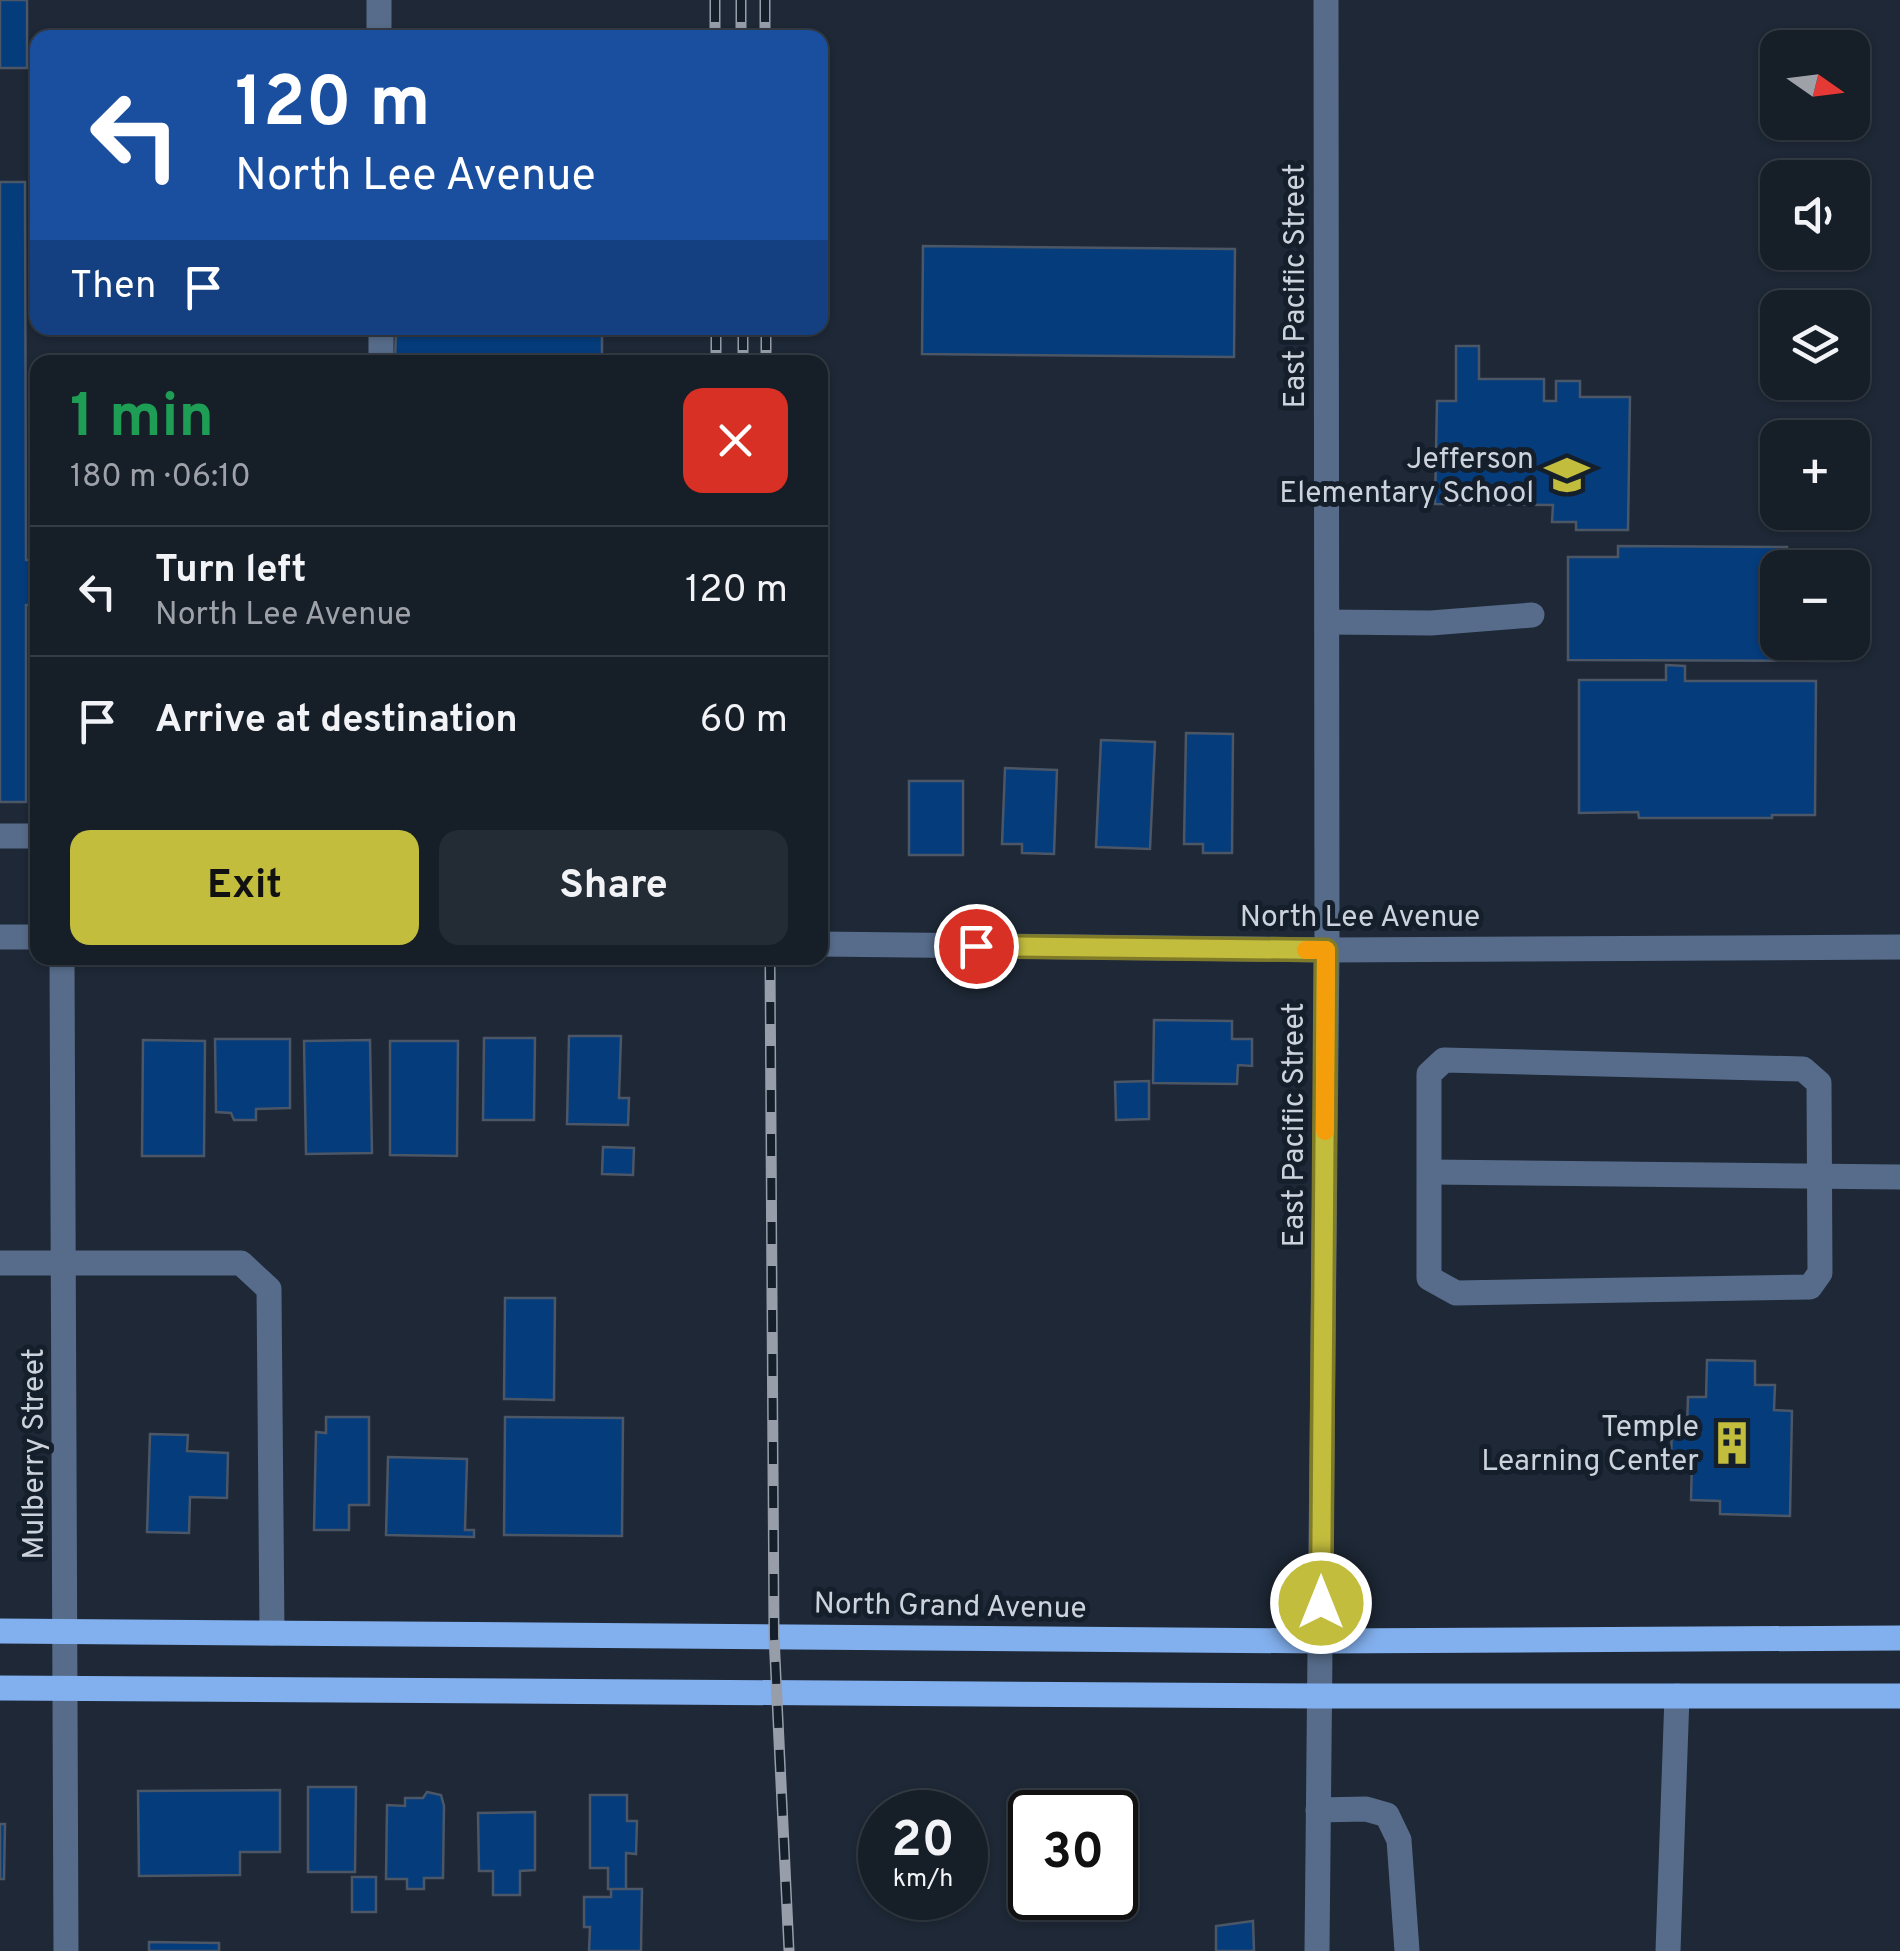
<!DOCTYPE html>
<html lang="en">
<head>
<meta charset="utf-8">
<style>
	:root { --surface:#161e28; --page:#232b34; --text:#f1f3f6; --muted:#9ea2a8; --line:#353c45; --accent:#c3bd3e }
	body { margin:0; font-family:Overpass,sans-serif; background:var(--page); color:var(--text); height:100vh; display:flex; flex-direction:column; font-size:38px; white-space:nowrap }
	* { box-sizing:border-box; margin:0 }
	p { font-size:32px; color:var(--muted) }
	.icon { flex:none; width:55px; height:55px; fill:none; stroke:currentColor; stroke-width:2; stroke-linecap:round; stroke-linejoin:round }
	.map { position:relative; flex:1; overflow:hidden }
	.side { position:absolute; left:30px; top:355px; width:798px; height:610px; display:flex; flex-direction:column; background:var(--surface); border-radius:20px; box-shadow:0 2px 8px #0004,0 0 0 2px var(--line) }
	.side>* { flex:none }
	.banner { position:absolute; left:30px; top:30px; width:798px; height:305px; border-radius:20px; box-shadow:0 2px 8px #0004,0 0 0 2px var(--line); background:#1a4fa0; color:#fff; overflow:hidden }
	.needle { width:65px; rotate:104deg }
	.controls { position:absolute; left:1760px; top:30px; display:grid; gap:20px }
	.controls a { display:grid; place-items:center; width:110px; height:110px; border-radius:20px; background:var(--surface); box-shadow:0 2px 8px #0004,0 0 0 2px var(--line); font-size:50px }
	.speed { position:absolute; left:858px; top:1790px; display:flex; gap:20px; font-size:50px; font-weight:700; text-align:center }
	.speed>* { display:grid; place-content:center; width:130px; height:130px; border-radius:50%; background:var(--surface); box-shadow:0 2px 8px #0004,0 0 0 2px var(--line); line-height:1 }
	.speed small { font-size:25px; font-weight:400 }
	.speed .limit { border:5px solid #111; border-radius:15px; background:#fff; color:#111 }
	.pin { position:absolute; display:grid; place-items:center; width:85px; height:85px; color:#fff; margin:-42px; border:5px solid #fff; border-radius:50%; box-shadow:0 2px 10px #0007 }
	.me { position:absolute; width:110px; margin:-55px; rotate:0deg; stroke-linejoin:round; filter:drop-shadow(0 0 8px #0008) }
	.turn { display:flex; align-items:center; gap:35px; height:210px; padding:0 40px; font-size:45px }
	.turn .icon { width:130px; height:130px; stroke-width:2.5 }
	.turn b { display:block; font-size:70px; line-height:85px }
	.then { display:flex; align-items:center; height:95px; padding:0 40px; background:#0003; gap:20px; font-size:38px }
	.round { display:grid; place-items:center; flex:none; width:105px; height:105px; border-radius:20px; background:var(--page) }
	.overview { display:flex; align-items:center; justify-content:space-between; height:170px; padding:0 40px }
	h1 { font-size:60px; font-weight:700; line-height:75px; color:#1e9e55 }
	.primary-button { display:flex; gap:20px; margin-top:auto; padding:20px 40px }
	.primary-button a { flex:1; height:115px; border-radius:20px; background:var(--accent); color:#111; font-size:40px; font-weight:700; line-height:115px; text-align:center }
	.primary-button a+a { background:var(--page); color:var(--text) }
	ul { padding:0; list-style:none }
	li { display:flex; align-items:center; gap:30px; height:130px; padding:0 40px; border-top:2px solid var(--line) }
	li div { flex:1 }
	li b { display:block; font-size:38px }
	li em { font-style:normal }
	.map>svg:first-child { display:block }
	.building { fill:#053c7c; stroke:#4b5666; stroke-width:2.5 }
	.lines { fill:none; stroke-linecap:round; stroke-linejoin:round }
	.minor { stroke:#566c8a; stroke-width:25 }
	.major { stroke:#82afed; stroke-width:25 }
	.rail-casing { stroke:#979ea9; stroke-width:11 }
	.rail { stroke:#151f2c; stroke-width:8; stroke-dasharray:22; stroke-linecap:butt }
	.route-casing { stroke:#7f7b28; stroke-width:25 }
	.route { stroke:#c3bd3e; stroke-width:18 }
	.slow { stroke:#f59e0b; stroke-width:18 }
	.labels { text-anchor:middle; stroke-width:10; stroke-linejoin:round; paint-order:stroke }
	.street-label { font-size:30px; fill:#cdd3dc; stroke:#151f2c }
	.poi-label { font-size:30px; fill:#cdd3dc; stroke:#151f2c; text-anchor:end }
</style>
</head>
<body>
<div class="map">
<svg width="1900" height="1951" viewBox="0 0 1900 1951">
	<rect width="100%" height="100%" fill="#1e2836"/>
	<!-- building -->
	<g class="building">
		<rect x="0" y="0" width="27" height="68"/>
		<polygon points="0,182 25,182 26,560 38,560 38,605 26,605 26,802 0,802"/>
		<polygon points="923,246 1235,249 1234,357 922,354"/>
		<polygon points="396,328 602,328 602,362 395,362"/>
		<polygon points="1456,346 1479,346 1479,379 1544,379 1544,401 1556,401 1556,381 1580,381 1580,397 1630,397 1628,530 1576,530 1576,522 1552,522 1553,505 1435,504 1437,401 1456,401"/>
		<polygon points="1618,546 1787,547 1787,568 1778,568 1778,642 1838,642 1838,661 1568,660 1568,557 1618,557"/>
		<polygon points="1666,665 1685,666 1685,681 1816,681 1815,815 1772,815 1772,818 1639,818 1638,812 1579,813 1579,680 1666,680"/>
		<polygon points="1186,733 1233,734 1232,853 1203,853 1203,844 1184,844"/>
		<polygon points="1101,740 1155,742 1150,849 1096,847"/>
		<polygon points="1005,768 1057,770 1054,854 1022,853 1022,844 1002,844"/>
		<rect x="909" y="781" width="54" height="74"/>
		<polygon points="1154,1020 1232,1021 1232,1039 1252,1039 1252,1066 1238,1065 1237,1084 1153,1083"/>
		<polygon points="569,1036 621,1036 619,1098 629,1098 628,1125 567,1124"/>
		<polygon points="484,1038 535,1038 534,1120 483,1120"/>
		<polygon points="215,1039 290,1039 290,1108 256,1109 256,1120 234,1120 231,1113 216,1112"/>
		<polygon points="143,1040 205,1041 204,1156 142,1156"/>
		<polygon points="370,1040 372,1153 306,1154 304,1041"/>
		<polygon points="390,1041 458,1041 457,1156 390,1155"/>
		<polygon points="1149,1081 1149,1119 1116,1120 1115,1082"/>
		<polygon points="603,1147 634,1148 633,1175 602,1174"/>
		<polygon points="505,1298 555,1298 554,1400 504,1399"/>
		<polygon points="1707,1360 1755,1361 1755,1385 1775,1385 1774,1410 1792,1411 1790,1516 1720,1514 1720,1501 1691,1500 1692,1458 1671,1457 1672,1429 1687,1429 1688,1397 1706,1397"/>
		<polygon points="326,1417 369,1417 369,1505 349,1505 349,1530 314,1530 316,1432 326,1433"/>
		<polygon points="505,1417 623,1418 622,1536 504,1535"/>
		<polygon points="150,1434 188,1435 187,1451 228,1453 227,1498 190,1497 189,1533 147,1532"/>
		<polygon points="388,1457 467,1459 465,1530 474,1530 474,1537 386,1535"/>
		<polygon points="308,1787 356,1787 355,1872 308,1872"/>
		<polygon points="280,1790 280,1852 240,1852 240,1875 139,1876 138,1791"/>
		<polygon points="427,1792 441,1795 444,1806 443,1878 424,1878 424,1889 407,1889 407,1879 386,1879 387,1805 405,1806 405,1798 423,1798"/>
		<polygon points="590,1795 627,1795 627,1821 637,1821 636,1854 626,1853 626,1890 608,1889 608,1868 590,1868"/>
		<polygon points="535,1812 535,1870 520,1871 520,1895 493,1895 493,1871 479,1871 478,1813"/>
		<polygon points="0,1824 5,1824 4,1879 0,1879"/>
		<rect x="352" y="1877" width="24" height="35"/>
		<polygon points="611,1889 642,1889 641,1951 589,1951 590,1927 584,1927 584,1897 611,1897"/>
		<polygon points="1253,1921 1254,1951 1216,1951 1216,1926"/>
		<polygon points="149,1942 219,1943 219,1951 149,1951"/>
	</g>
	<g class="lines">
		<!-- minor -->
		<g class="minor">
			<polyline points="379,0 379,38"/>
			<polyline points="381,328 381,362"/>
			<polyline points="1327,622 1431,623 1532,615"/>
			<polyline points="0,836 38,836"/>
			<polyline points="0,937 38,937"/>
			<polyline points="820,944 1327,950 1900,947"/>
			<polyline points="62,958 66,1951"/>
			<polygon points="1444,1060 1803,1069 1819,1083 1820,1273 1810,1287 1456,1293 1429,1278 1429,1074"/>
			<polyline points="1430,1172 1900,1177"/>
			<polyline points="0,1263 241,1263 269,1289 272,1633"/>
			<polyline points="1318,1810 1366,1809 1387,1815 1399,1840 1407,1951"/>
			<polyline points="1317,1951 1327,950 1326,0"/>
			<polyline points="1668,1951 1677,1696"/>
		</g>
		<!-- major -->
		<g class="major">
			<polyline points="0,1631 1321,1641 1900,1638"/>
			<polyline points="0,1688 1319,1696 1900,1696"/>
		</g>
		<!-- rail casing -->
		<g class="rail-casing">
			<g id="rail">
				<polyline points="715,0 715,38"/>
				<polyline points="741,0 741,38"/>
				<polyline points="765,0 765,38"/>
				<polyline points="716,328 716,362"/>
				<polyline points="743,328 743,362"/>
				<polyline points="766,328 766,362"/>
				<polyline points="770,958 774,1636 789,1951"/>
			</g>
		</g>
		<!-- rail -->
		<use href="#rail" class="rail"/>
	</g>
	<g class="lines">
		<!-- route casing -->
		<g class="route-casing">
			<polyline id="route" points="976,946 1326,950 1321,1603"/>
		</g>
		<!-- route -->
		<use href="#route" class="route"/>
		<!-- slow -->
		<polyline class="slow" points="1306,950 1326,950 1325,1131"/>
	</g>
	<!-- icons -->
	<defs>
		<g id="school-bare" transform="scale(3.45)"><path d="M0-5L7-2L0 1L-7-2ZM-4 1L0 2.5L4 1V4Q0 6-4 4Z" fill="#c3bd3e" stroke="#151f2c" stroke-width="2.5" paint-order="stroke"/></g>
		<g id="building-bare" transform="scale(3.45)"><path d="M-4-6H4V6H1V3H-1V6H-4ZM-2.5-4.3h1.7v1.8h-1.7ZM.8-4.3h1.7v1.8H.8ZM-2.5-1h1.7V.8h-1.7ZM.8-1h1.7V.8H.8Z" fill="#c3bd3e" stroke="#151f2c" stroke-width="2.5" paint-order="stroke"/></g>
	</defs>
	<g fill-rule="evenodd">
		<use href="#school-bare" x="1567" y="475"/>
		<use href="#building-bare" x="1732" y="1443"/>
	</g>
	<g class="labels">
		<!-- street labels -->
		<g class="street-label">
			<text transform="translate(1294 286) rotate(-90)" y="10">East Pacific Street</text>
			<text x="1360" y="926">North Lee Avenue</text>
			<text transform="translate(1293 1125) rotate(-90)" y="10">East Pacific Street</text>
			<text transform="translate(33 1454) rotate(-90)" y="10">Mulberry Street</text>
			<text transform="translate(950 1605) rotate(1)" y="10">North Grand Avenue</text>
		</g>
		<!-- poi labels -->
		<g class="poi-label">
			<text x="1534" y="468">Jefferson<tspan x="1534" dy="34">Elementary School</tspan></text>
			<text x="1699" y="1436">Temple<tspan x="1699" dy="34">Learning Center</tspan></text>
		</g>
	</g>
</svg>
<div class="controls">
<a><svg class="needle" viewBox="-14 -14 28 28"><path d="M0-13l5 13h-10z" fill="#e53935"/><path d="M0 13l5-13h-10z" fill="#9ea2a8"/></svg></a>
<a><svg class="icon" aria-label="sound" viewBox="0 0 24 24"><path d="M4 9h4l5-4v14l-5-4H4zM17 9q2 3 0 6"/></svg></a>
<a><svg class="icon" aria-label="layers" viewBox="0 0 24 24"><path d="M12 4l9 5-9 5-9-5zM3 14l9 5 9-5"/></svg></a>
<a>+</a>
<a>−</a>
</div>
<div class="speed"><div>20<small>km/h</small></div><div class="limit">30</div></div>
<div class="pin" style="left:976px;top:946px;background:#d93025"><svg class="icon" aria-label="arrive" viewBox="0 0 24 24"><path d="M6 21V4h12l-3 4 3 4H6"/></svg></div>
<svg class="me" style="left:1321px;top:1603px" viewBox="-20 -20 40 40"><circle r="17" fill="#c3bd3e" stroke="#fff" stroke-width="3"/><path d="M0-11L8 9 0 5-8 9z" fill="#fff"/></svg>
<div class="banner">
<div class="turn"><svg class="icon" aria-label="left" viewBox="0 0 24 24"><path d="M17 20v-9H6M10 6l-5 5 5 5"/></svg><div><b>120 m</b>North Lee Avenue</div></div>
<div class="then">Then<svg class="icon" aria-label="arrive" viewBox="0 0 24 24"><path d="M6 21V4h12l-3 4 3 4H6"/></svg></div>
</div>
<section class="side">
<div class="overview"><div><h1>1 min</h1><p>180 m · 06:10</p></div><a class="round" style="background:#d93025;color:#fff"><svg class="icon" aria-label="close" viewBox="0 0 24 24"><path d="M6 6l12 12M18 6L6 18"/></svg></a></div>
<ul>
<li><svg class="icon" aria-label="left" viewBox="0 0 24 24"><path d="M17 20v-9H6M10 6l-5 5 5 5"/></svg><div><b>Turn left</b><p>North Lee Avenue</p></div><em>120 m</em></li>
<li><svg class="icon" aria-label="arrive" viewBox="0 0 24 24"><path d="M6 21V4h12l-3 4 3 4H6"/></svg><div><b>Arrive at destination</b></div><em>60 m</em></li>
</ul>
<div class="primary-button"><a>Exit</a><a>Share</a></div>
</section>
</div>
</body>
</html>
